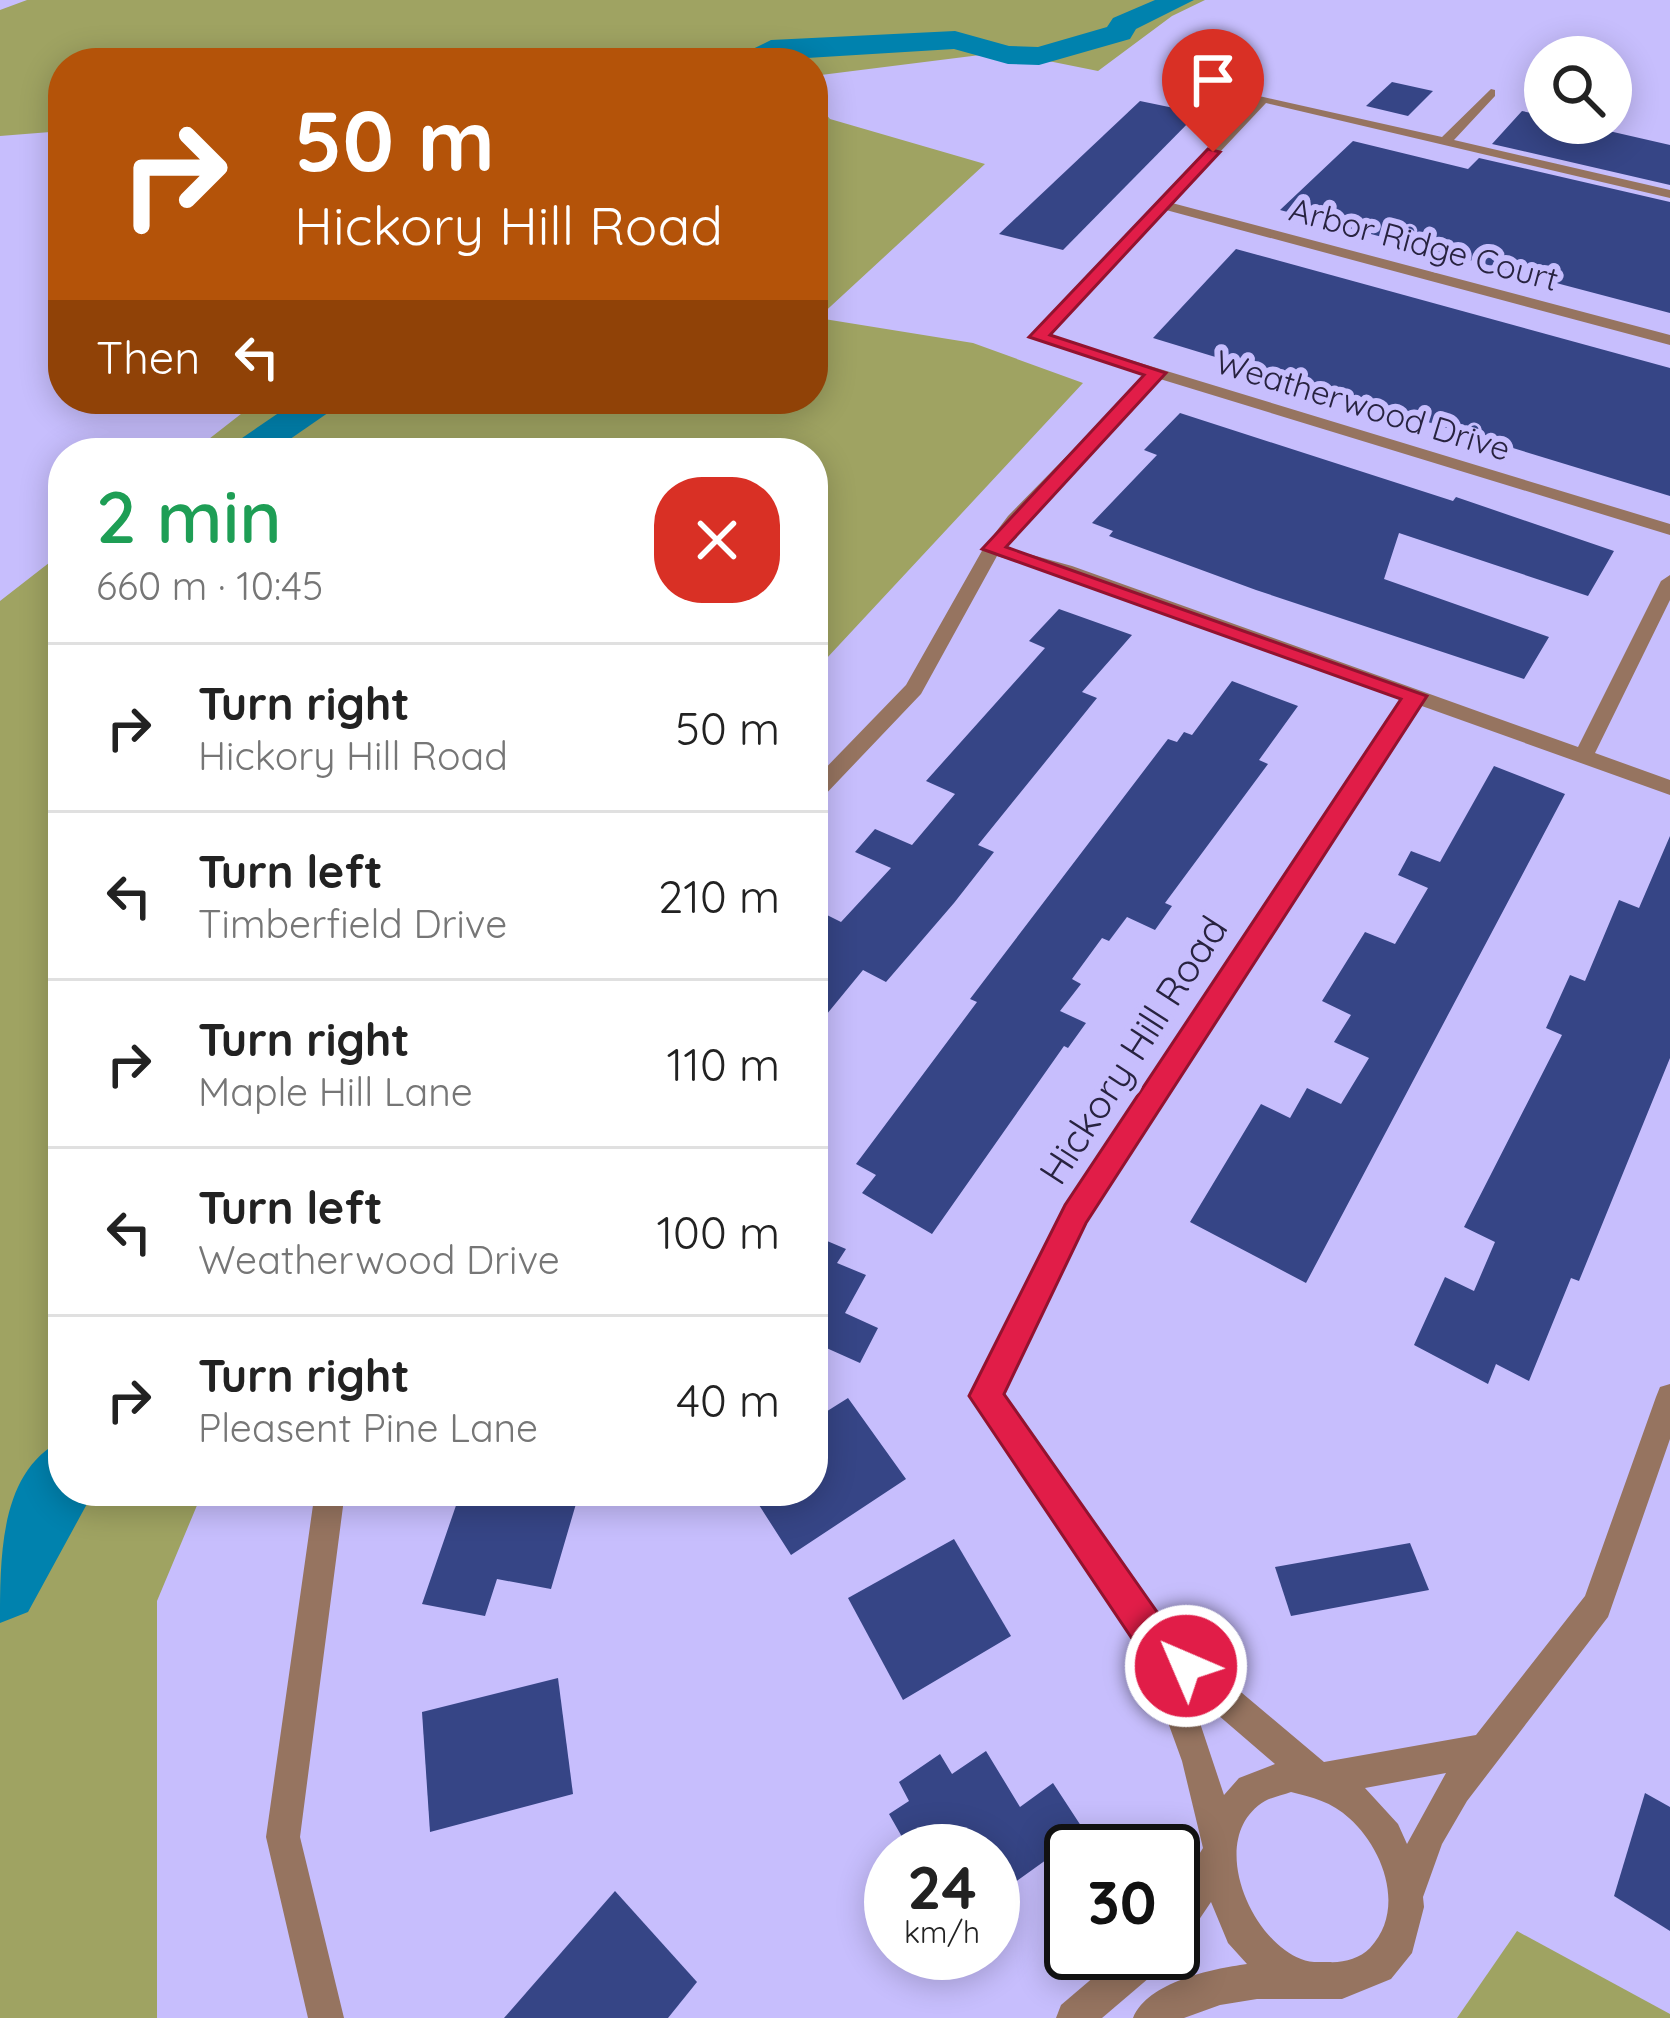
<!DOCTYPE html>
<html lang="en">
<head>
<meta charset="utf-8">
<style>
	:root { --surface:#fff; --page:#f2f2f2; --text:#222; --muted:#767676; --line:#e0e0e0 }
	body { margin:0; font-family:Quicksand,sans-serif; background:var(--page); color:var(--text); height:100vh; display:flex; flex-direction:column; font-size:45px; white-space:nowrap }
	* { box-sizing:border-box; margin:0 }
	p { font-size:39px; color:var(--muted) }
	.icon { flex:none; width:66px; height:66px; fill:none; stroke:currentColor; stroke-width:2; stroke-linecap:round; stroke-linejoin:round }
	.map { position:relative; flex:1; overflow:hidden }
	.panel { position:absolute; left:48px; top:438px; width:780px; height:1068px; display:flex; flex-direction:column; background:var(--surface); border-radius:48px; box-shadow:0 6px 30px #0003 }
	.panel>* { flex:none }
	.banner { position:absolute; left:48px; top:48px; width:780px; height:366px; border-radius:48px; box-shadow:0 6px 30px #0003; background:#b45309; color:#fff; overflow:hidden }
	.tools { position:absolute; left:1524px; top:36px; display:grid; gap:24px }
	.tools a { display:grid; place-items:center; width:108px; height:108px; border-radius:50%; background:var(--surface); box-shadow:0 6px 30px #0003; font-size:60px }
	.speed { position:absolute; left:864px; top:1824px; display:flex; gap:24px; font-size:60px; font-weight:700; text-align:center }
	.speed>* { display:grid; place-content:center; width:156px; height:156px; border-radius:50%; background:var(--surface); box-shadow:0 6px 30px #0003; line-height:1 }
	.speed small { font-size:30px; font-weight:400 }
	.speed .limit { border:6px solid #111; border-radius:18px; background:#fff; color:#111 }
	.pin { position:absolute; display:grid; place-items:center; width:102px; height:102px; color:#fff; margin:-123px -51px; border-radius:50% 50% 50% 0; rotate:-45deg; box-shadow:0 0 12px #0007 }
	.pin .icon { rotate:45deg }
	.me { position:absolute; width:132px; margin:-66px; rotate:315deg; stroke-linejoin:round; filter:drop-shadow(0 0 9px #0008) }
	.turn { display:flex; align-items:center; gap:42px; height:252px; padding:0 48px; font-size:54px }
	.turn .icon { width:156px; height:156px; stroke-width:2.5 }
	.turn b { display:block; font-size:84px; line-height:102px }
	.then { display:flex; align-items:center; height:114px; padding:0 48px; background:#0003; gap:24px; font-size:45px }
	.round { display:grid; place-items:center; flex:none; width:126px; height:126px; border-radius:48px; background:var(--page) }
	.summary { display:flex; align-items:center; justify-content:space-between; height:204px; padding:0 48px }
	h1 { font-size:72px; font-weight:600; line-height:90px; color:#1e9e55 }
	ul { padding:0; list-style:none }
	li { display:flex; align-items:center; gap:36px; height:168px; padding:0 48px; border-top:3px solid var(--line) }
	li div { flex:1 }
	li b { display:block; font-size:45px }
	li em { font-style:normal }
	.map>svg:first-child { display:block }
	.green { fill:#9fa362 }
	.lines { fill:none; stroke-linecap:round; stroke-linejoin:round }
	.river { fill:#0082ae; fill-rule:evenodd }
	.building { fill:#364586 }
	.street { fill:#967460; fill-rule:evenodd }
	.route { fill:#e11d48; stroke:#92132f; stroke-width:3 }
	.labels { text-anchor:middle; stroke-width:12; stroke-linejoin:round; paint-order:stroke }
	.far-street-label { font-size:33px; fill:#282340; stroke:#c7befd }
	.street-label { font-size:39px; fill:#282340; stroke:#c7befd }
</style>
</head>
<body>
<div class="map">
<svg width="1670" height="2018" viewBox="0 0 1670 2018">
	<rect width="100%" height="100%" fill="#c7befd"/>
	<!-- green -->
	<g class="green">
		<polygon points="27,0 1205,0 1172,16 1098,71 1004,52 813,76 813,63 63,63 63,131 0,136 0,10"/>
		<polygon points="813,99 830,119 985,164 818,318 973,343 1083,383 813,673 813,453 191,453 260,399 813,399"/>
		<polygon points="63,552 63,1491 203,1491 157,1601 157,2018 0,2018 0,601"/>
		<polygon points="1517,1931 1670,2014 1670,2018 1457,2018"/>
	</g>
	<g class="lines">
		<!-- river -->
		<g class="river">
			<polygon points="1155,0 1194,0 1136,29 1130,39 1039,65 1008,64 954,49 724,63 771,40 955,31 1009,46 1038,47 1107,27 1113,18"/>
			<polygon points="299,399 348,399 270,453 220,453"/>
			<path d="M 63,1440 L 63,1491 L 94,1491 L 28,1612 L 0,1623 C 0,1555 0,1470 63,1440 Z"/>
		</g>
	</g>
	<!-- building -->
	<g class="building">
		<polygon points="1392,82 1433,91 1408,116 1366,106"/>
		<polygon points="1140,101 1198,113 1063,250 999,234"/>
		<polygon points="1522,111 1545,116 1545,123 1574,123 1670,145 1670,185 1492,144"/>
		<polygon points="1353,141 1468,169 1479,158 1670,202 1670,313 1280,210"/>
		<polygon points="1236,249 1670,368 1670,496 1153,338"/>
		<polygon points="1180,413 1453,501 1456,497 1614,551 1588,596 1399,533 1384,579 1549,637 1524,679 1256,590 1109,536 1113,531 1092,523 1157,455 1144,450"/>
		<polygon points="1059,609 1132,635 1082,692 1097,698 978,845 994,852 954,903 886,982 863,970 813,1031 813,908 841,922 891,868 855,852 875,829 912,845 955,794 926,781 1045,648 1029,641"/>
		<polygon points="1232,681 1298,706 1259,760 1268,764 1165,903 1172,906 1155,930 1127,917 1109,941 1102,938 1072,979 1081,984 1060,1011 1086,1023 1068,1048 1064,1046 932,1234 862,1193 876,1175 856,1164 977,1002 970,999 1168,739 1177,742 1184,732 1192,735"/>
		<polygon points="1494,766 1565,794 1306,1283 1190,1222 1261,1104 1290,1118 1307,1088 1341,1104 1369,1058 1334,1042 1351,1015 1322,1001 1365,932 1395,944 1428,888 1398,875 1411,851 1440,862"/>
		<polygon points="1670,836 1670,1058 1579,1281 1571,1278 1529,1381 1496,1364 1488,1384 1414,1345 1445,1277 1474,1291 1495,1242 1464,1227 1562,1035 1546,1028 1570,975 1585,981 1619,900 1639,908"/>
		<polygon points="813,1235 846,1249 837,1263 866,1275 845,1313 878,1328 860,1363 813,1342"/>
		<polygon points="848,1398 906,1479 791,1555 750,1491 813,1491 813,1420"/>
		<polygon points="461,1491 578,1497 551,1589 497,1579 485,1616 422,1604"/>
		<polygon points="954,1539 1011,1636 903,1700 848,1598"/>
		<polygon points="1410,1543 1429,1590 1291,1616 1275,1567"/>
		<polygon points="558,1678 573,1794 430,1832 422,1712"/>
		<polygon points="986,1751 1020,1807 1053,1783 1085,1832 993,1898 993,1851 910,1851 889,1814 909,1801 899,1782 940,1754 952,1774"/>
		<polygon points="1645,1793 1670,1807 1670,1931 1614,1896"/>
		<polygon points="615,1891 697,1982 668,2018 504,2018"/>
	</g>
	<g class="lines">
		<!-- street -->
		<g class="street">
			<path d="M 1491,89 L 1495,90 L 1495,96 L 1454,140 L 1670,190 L 1670,198 L 1266,103 L 1172,203 L 1670,335 L 1670,345 L 1166,210 L 1048,335 L 1670,524 L 1670,535 L 1160,379 L 1020,524 L 1003,547 L 1072,566 L 1578,747 L 1661,581 L 1670,575 L 1670,600 L 1595,753 L 1670,780 L 1670,795 L 1419,705 L 1085,1222 L 1002,1394 L 1166,1629 L 1324,1762 L 1476,1735 L 1585,1596 L 1656,1397 L 1660,1387 L 1670,1384 L 1670,1439 L 1608,1617 L 1467,1801 L 1442,1844 L 1423,1897 L 1424,1907 L 1412,1953 L 1391,1979 L 1342,1999 L 1257,1999 L 1220,2005 L 1184,2018 L 1133,2018 C 1148,1982 1211,1969 1247,1964 L 1228,1943 L 1211,1902 L 1186,1939 L 1173,1944 L 1173,1896 L 1203,1848 L 1182,1761 L 1141,1648 L 972,1396 L 1067,1206 L 1403,699 L 1058,574 L 997,556 L 921,694 L 821,799 L 813,801 L 813,781 L 906,685 L 983,549 L 1008,516 L 1146,375 L 1030,337 L 1259,96 L 1442,137 ZM 1189,1690 L 1275,1764 L 1239,1778 L 1224,1795 ZM 1446,1773 L 1407,1844 L 1398,1824 L 1365,1788 ZM 1291,1792 C 1312,1797 1332,1802 1349,1818 C 1384,1849 1406,1910 1370,1948 C 1359,1959 1343,1963 1328,1962 C 1319,1962 1309,1963 1301,1959 C 1249,1939 1206,1836 1265,1801 C 1273,1797 1283,1795 1291,1792 Z"/>
			<polygon points="315,1491 345,1491 300,1837 344,2018 308,2018 266,1837"/>
			<polygon points="1122,1953 1168,1953 1163,1966 1102,2018 1056,2018 1061,2005"/>
		</g>
	</g>
	<!-- route -->
	<polygon class="route" points="1208,149 1220,152 1050,335 1166,373 1006,547 1427,696 1086,1223 1004,1394 1167,1626 1199,1654 1205,1666 1199,1679 1186,1685 1141,1652 969,1396 1065,1205 1401,699 982,549 1144,375 1029,337"/>
	<g class="labels">
		<!-- far-street labels -->
		<g class="far-street-label">
			<text transform="translate(1424 244) rotate(15)" y="12">Arbor Ridge Court</text>
			<text transform="translate(1363 405) rotate(17)" y="12">Weatherwood Drive</text>
		</g>
		<!-- street labels -->
		<g class="street-label">
			<text transform="translate(1133 1050) rotate(-57)" y="14">Hickory Hill Road</text>
		</g>
	</g>
</svg>
<div class="tools">
<a><svg class="icon" aria-label="search" viewBox="0 0 24 24"><circle cx="10" cy="10" r="6"/><path d="M15 15l6 6"/></svg></a>
</div>
<div class="speed"><div>24<small>km/h</small></div><div class="limit">30</div></div>
<div class="pin" style="left:1213px;top:152px;background:#d93025"><svg class="icon" aria-label="arrive" viewBox="0 0 24 24"><path d="M6 21V4h12l-3 4 3 4H6"/></svg></div>
<svg class="me" style="left:1186px;top:1666px" viewBox="-20 -20 40 40"><circle r="17" fill="#e11d48" stroke="#fff" stroke-width="3"/><path d="M0-11L8 9 0 5-8 9z" fill="#fff"/></svg>
<div class="banner">
<div class="turn"><svg class="icon" aria-label="right" viewBox="0 0 24 24"><path d="M7 20v-9h11M14 6l5 5-5 5"/></svg><div><b>50 m</b>Hickory Hill Road</div></div>
<div class="then">Then<svg class="icon" aria-label="left" viewBox="0 0 24 24"><path d="M17 20v-9H6M10 6l-5 5 5 5"/></svg></div>
</div>
<section class="panel">
<div class="summary"><div><h1>2 min</h1><p>660 m · 10:45</p></div><a class="round" style="background:#d93025;color:#fff"><svg class="icon" aria-label="close" viewBox="0 0 24 24"><path d="M6 6l12 12M18 6L6 18"/></svg></a></div>
<ul>
<li><svg class="icon" aria-label="right" viewBox="0 0 24 24"><path d="M7 20v-9h11M14 6l5 5-5 5"/></svg><div><b>Turn right</b><p>Hickory Hill Road</p></div><em>50 m</em></li>
<li><svg class="icon" aria-label="left" viewBox="0 0 24 24"><path d="M17 20v-9H6M10 6l-5 5 5 5"/></svg><div><b>Turn left</b><p>Timberfield Drive</p></div><em>210 m</em></li>
<li><svg class="icon" aria-label="right" viewBox="0 0 24 24"><path d="M7 20v-9h11M14 6l5 5-5 5"/></svg><div><b>Turn right</b><p>Maple Hill Lane</p></div><em>110 m</em></li>
<li><svg class="icon" aria-label="left" viewBox="0 0 24 24"><path d="M17 20v-9H6M10 6l-5 5 5 5"/></svg><div><b>Turn left</b><p>Weatherwood Drive</p></div><em>100 m</em></li>
<li><svg class="icon" aria-label="right" viewBox="0 0 24 24"><path d="M7 20v-9h11M14 6l5 5-5 5"/></svg><div><b>Turn right</b><p>Pleasent Pine Lane</p></div><em>40 m</em></li>
</ul>
</section>
</div>
</body>
</html>
